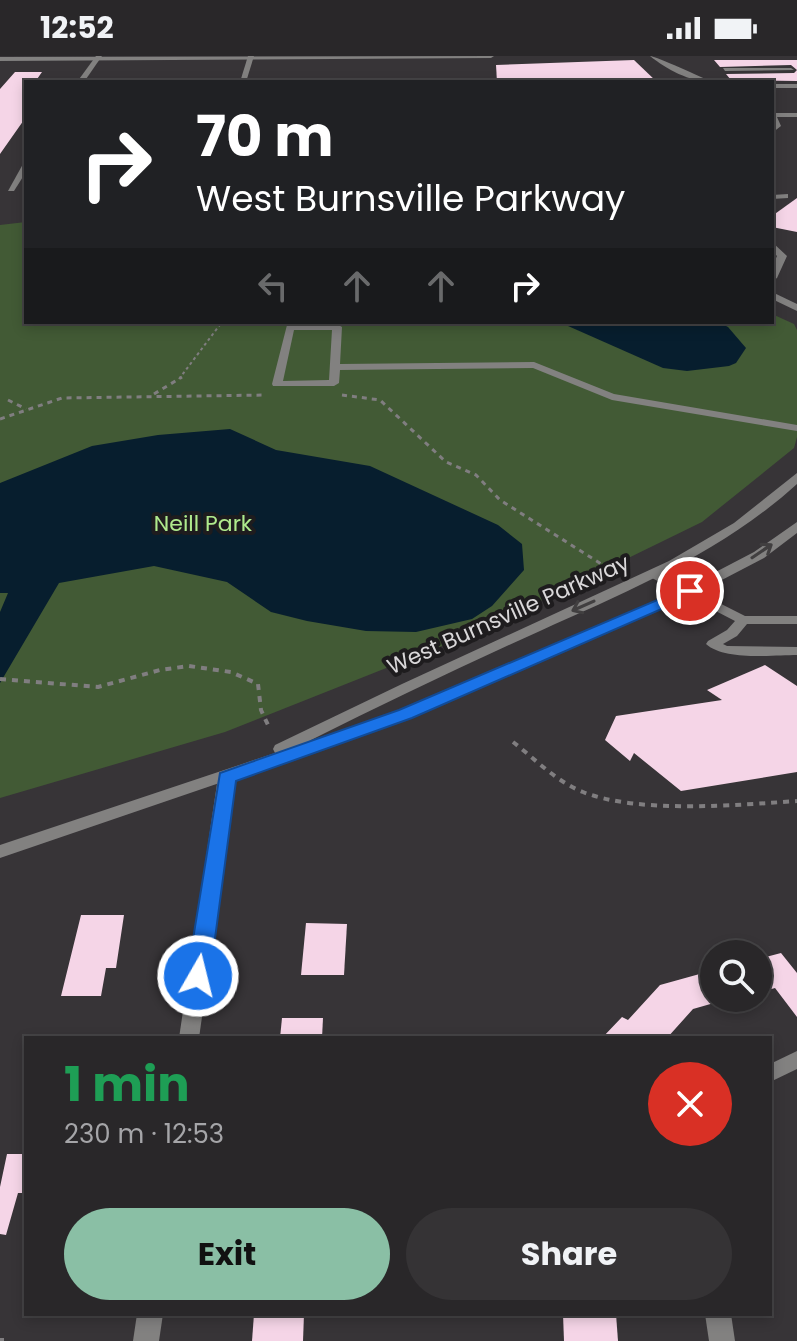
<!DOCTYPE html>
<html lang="en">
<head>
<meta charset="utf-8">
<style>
	:root { --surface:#292729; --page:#353335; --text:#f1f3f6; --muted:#a5a5a8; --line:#454446; --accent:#8abfa5 }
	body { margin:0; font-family:Poppins,sans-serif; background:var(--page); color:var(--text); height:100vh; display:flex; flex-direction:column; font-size:30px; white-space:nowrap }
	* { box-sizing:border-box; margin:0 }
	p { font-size:26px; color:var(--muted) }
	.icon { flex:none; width:44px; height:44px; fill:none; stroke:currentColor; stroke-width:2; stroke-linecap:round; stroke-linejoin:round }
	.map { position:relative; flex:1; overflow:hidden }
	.drawer { position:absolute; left:24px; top:980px; width:748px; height:280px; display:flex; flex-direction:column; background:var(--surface); border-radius:0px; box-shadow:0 4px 12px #0003,0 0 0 2px var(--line) }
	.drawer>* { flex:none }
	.hud { position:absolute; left:24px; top:24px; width:750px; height:244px; border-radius:0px; box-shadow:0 4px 12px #0003,0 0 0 2px var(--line); background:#202124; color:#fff; overflow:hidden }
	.buttons { position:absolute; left:700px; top:884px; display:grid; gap:16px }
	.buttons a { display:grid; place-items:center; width:72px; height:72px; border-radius:50%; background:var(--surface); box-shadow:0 4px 12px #0003,0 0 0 2px var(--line); font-size:40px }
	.pin { position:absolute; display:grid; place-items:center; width:68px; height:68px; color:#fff; margin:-34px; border:4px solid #fff; border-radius:50%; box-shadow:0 2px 8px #0007 }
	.me { position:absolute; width:88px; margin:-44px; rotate:8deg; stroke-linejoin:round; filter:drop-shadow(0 0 6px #0008) }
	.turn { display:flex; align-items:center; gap:28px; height:168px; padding:0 40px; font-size:36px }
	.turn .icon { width:104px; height:104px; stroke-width:2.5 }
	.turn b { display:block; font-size:56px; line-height:68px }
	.lanes { display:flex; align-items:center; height:76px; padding:0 40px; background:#0003; justify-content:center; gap:40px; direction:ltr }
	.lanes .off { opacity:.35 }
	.round { display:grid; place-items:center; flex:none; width:84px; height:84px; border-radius:42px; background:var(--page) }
	.summary { display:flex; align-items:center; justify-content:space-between; height:136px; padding:0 40px }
	h1 { font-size:48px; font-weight:700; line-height:60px; color:#1e9e55 }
	.action { display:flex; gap:16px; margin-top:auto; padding:16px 40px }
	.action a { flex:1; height:92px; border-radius:48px; background:var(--accent); color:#111; font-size:32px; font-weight:700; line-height:92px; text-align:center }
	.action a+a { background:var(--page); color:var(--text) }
	.status { display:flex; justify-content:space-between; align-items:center; height:56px; padding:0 40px; background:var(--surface); direction:ltr }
	.status svg { height:22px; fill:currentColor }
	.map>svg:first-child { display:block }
	.green { fill:#425a35 }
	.water { fill:#071e2e }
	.building { fill:#f5d5e7 }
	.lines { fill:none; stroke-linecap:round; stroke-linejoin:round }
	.path-far3 { stroke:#807e80; stroke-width:2; stroke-dasharray:3 3; stroke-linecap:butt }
	.path-far2 { stroke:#807e80; stroke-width:3; stroke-dasharray:5 5; stroke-linecap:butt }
	.path-far1 { stroke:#807e80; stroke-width:4; stroke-dasharray:6 6; stroke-linecap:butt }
	.path { stroke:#807e80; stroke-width:6; stroke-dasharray:8 8; stroke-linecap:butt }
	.service { fill:#828180; fill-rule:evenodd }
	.minor { fill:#828180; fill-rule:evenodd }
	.tertiary { fill:#828180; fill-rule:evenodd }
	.oneway { stroke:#413f40 }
	.route { fill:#1a73e8; stroke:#114b97; stroke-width:2 }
	.labels { text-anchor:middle; stroke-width:8; stroke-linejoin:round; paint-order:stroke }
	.park-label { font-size:22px; fill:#afea8d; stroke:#1e1c1e }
	.street-label { font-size:22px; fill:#dad8da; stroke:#1e1c1e }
</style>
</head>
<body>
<div class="status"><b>12:52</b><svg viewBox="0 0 49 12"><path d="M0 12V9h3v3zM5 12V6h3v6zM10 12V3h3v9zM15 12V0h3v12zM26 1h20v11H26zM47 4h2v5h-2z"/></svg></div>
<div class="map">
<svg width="797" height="1285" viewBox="0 0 797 1285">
	<rect width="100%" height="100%" fill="#373437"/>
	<!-- green -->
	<polygon class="green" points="26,166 26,266 772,266 772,258 794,268 797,274 797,381 794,392 702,466 477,576 225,676 0,742 0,169"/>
	<!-- water -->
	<g class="water">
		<polygon points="559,266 718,266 728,271 746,292 736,307 729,310 687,315 663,312"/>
		<polygon points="230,373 276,394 370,410 498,469 522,488 524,514 492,550 472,563 416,576 366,575 307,565 271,556 227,526 154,510 59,527 0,627 0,556 8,537 0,537 0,427 92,390 158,379"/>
	</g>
	<!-- building -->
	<g class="building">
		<polygon points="634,4 657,26 497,26 496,9"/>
		<polygon points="714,4 797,4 797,25 731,24 726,18 794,17 797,14 791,9 720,11"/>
		<polygon points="15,16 42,16 35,26 26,26 26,61 0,98 0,33"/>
		<polygon points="797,142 797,176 772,171 772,160"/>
		<polygon points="765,609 797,630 797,716 681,735 634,697 630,705 605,684 616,660 722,644 707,634"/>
		<polygon points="81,859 124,859 116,912 106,912 101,940 61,940"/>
		<polygon points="306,867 347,868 344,919 301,919"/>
		<polygon points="781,897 797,917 797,961 775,932 758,937 758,903"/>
		<polygon points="714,914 714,947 693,953 667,982 602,982 622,961 628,964 660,929"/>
		<polygon points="282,962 323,962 322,982 280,982"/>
		<polygon points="7,1098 26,1098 26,1137 18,1137 6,1179 0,1178 0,1131"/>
		<polygon points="254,1258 304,1258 303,1285 252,1285"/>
		<polygon points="563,1258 616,1258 618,1285 564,1285"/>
	</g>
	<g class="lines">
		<!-- path-far3 -->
		<polyline class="path-far3" points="179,323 222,266"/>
		<!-- path-far2 -->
		<g class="path-far2">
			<polyline points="154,338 182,321"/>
			<polyline points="342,339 380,344 446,406 476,419 500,444 614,516"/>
			<polyline points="8,344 26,353"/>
			<polyline points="0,363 62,342 266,339"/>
		</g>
		<!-- path-far1 -->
		<g class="path-far1">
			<polyline points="0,623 98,631 160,614 189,610 231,616 258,628 261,654 268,669"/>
			<path d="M 513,686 C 535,703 557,726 583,736 C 638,758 737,749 797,745"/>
		</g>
		<!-- path -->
		<polyline class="path" points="0,1285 4,1285"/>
		<!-- service -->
		<g class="service">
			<polygon points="788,138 788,142 772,143 772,139"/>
			<path d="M 337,268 L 342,271 L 340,308 L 534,306 L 614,338 L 797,369 L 797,375 L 612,344 L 533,312 L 340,314 L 339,327 L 334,330 L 273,330 L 272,328 L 287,269 ZM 294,274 L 332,274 L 329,324 L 283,325 Z"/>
			<path d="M 654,514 L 745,560 L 797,560 L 797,568 L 747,568 L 737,580 L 723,588 L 727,590 L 797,591 L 797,599 C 772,599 725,605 706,588 L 708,585 L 727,574 L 735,565 L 650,521 L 648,518 Z"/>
		</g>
		<!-- minor -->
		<g class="minor">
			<polygon points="96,0 102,0 84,26 77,26"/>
			<polygon points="248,0 254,0 246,26 240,26"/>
			<path d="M 650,0 C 655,0 704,22 711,26 C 690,26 666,13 650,0 Z"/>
			<polygon points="723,12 791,12 794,14 725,15"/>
			<rect x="772" y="28" width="25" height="4"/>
			<polygon points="773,57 797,57 797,61 777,61 781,70 772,77"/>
			<polygon points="23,108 26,108 26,116 14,135 8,135"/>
			<polygon points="772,186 787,200 777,222 772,225 772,211 777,200 772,195"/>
			<polygon points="772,236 797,248 797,255 772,243"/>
			<polygon points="227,716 236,721 199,982 179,982 218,721"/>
			<polygon points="797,995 797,1013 770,1026 770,1008"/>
			<polygon points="137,1258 163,1258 159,1285 133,1285"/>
			<polygon points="705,1258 731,1258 735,1285 709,1285"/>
		</g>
		<!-- tertiary -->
		<g class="tertiary">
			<polygon points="494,0 491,2 0,5 0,1"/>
			<path d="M 797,417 L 797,428 C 722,496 631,534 540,575 C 462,610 385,647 309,685 L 400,655 L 685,532 L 754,496 L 797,466 L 797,477 L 764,502 L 695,538 L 412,661 L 0,802 L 0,789 L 275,697 L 273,693 L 275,689 L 402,628 L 669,505 L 734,467 Z"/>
		</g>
	</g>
	<!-- one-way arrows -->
	<defs><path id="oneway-shaft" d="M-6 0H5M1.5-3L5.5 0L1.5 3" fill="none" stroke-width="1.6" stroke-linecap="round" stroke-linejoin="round" transform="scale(2)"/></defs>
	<g class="oneway">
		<use href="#oneway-shaft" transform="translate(762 495) rotate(-34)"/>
		<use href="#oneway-shaft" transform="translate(583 550) rotate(156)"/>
	</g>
	<!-- route -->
	<polygon class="route" points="690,530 698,535 696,538 412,662 236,725 210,920 206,926 198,929 190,926 187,920 220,717 399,654"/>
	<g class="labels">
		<!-- park labels -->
		<g class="park-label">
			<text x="203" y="475">Neill Park</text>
		</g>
		<!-- street labels -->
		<g class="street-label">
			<text transform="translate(508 558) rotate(-24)" y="8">West Burnsville Parkway</text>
		</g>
	</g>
</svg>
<div class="buttons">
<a><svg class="icon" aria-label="search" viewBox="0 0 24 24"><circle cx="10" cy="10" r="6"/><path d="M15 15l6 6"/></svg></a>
</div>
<div class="pin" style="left:690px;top:535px;background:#d93025"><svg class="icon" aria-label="arrive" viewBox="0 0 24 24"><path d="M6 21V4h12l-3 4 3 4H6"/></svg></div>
<svg class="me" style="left:198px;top:920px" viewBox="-20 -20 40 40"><circle r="17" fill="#1a73e8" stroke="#fff" stroke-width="3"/><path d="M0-11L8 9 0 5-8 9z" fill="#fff"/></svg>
<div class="hud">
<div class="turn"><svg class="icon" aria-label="right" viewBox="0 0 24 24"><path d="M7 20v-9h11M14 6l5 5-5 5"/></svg><div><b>70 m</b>West Burnsville Parkway</div></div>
<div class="lanes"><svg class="icon off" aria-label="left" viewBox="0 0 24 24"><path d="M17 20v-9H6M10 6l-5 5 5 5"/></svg><svg class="icon off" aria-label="ahead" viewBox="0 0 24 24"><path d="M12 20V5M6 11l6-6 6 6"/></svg><svg class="icon off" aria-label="ahead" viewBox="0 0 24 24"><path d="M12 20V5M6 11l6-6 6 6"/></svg><svg class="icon" aria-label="right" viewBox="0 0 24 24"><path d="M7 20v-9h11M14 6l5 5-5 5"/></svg></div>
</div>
<section class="drawer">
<div class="summary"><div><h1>1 min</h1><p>230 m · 12:53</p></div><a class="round" style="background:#d93025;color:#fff"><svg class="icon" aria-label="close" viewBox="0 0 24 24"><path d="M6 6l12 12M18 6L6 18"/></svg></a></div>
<div class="action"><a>Exit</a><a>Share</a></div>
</section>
</div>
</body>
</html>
